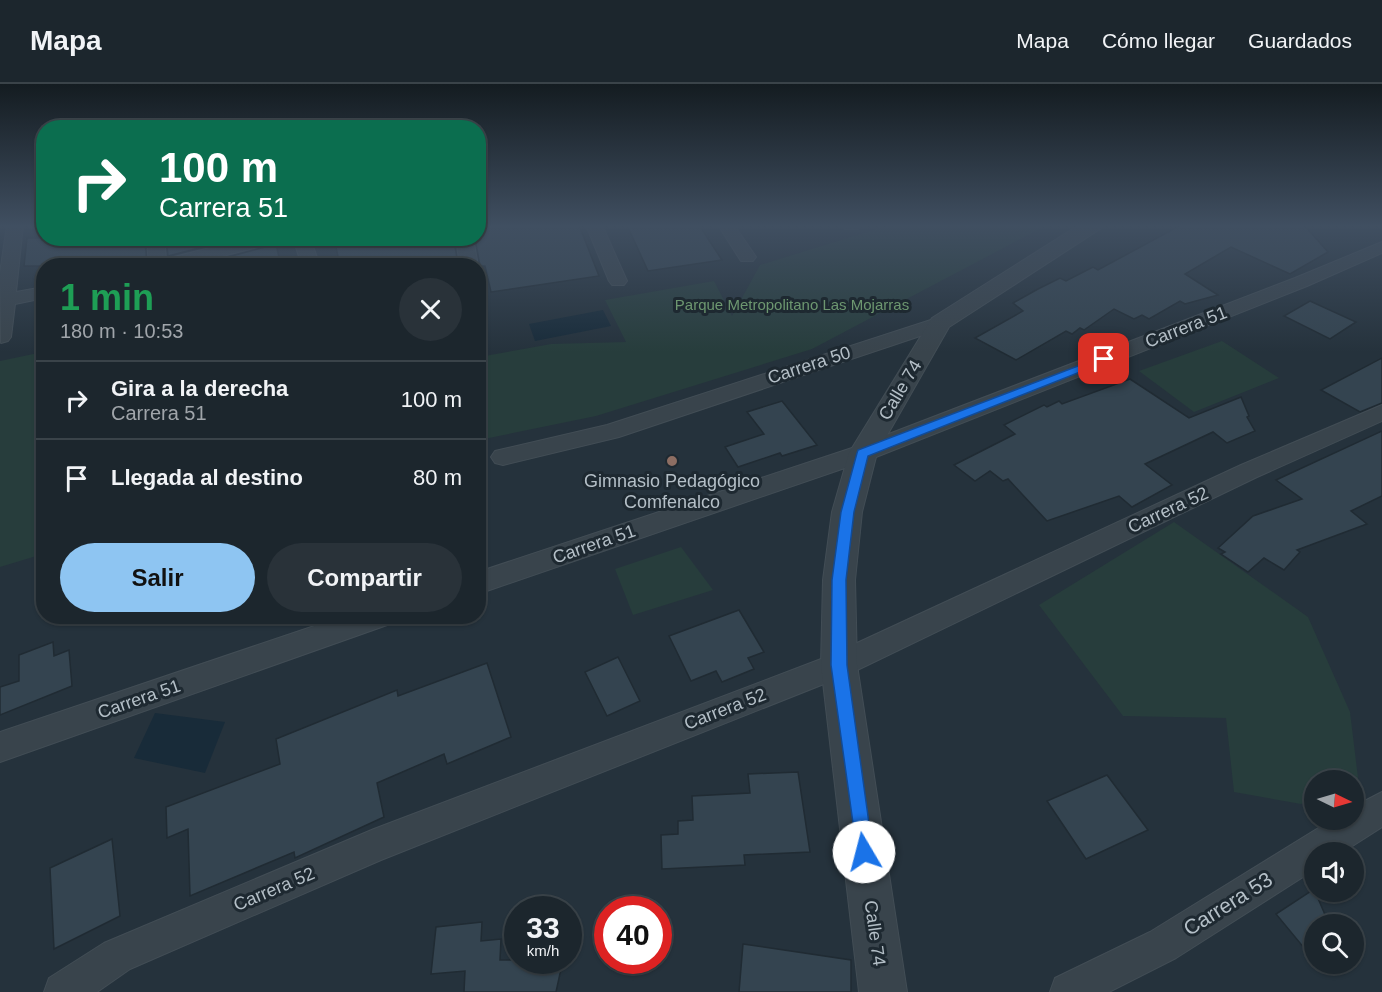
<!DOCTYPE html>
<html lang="es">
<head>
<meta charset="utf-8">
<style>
	:root { --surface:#1c262d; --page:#293239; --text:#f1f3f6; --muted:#a0a5aa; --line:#3a4349; --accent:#8ec5f2 }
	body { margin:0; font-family:Arial,sans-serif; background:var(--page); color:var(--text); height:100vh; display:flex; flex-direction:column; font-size:22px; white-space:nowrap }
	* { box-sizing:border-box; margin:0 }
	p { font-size:20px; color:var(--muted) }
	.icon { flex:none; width:33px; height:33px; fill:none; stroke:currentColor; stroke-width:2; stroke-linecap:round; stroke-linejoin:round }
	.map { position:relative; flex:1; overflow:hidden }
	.panel { position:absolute; left:36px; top:174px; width:450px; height:366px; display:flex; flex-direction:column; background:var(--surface); border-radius:24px; box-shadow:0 2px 4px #0004,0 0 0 2px var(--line) }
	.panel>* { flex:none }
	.banner { position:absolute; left:36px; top:36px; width:450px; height:126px; border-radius:24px; box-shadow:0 2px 4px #0004,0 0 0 2px var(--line); background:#0b6e4f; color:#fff; overflow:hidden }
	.needle { width:39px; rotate:95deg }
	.fabs { position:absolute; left:1304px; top:686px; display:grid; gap:12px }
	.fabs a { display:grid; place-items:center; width:60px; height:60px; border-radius:50%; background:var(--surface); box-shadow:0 2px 4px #0004,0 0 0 2px var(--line); font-size:30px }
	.speed { position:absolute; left:504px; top:812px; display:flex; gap:12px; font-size:30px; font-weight:700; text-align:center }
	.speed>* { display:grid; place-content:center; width:78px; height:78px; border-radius:50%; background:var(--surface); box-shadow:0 2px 4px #0004,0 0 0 2px var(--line); line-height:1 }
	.speed small { font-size:15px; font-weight:400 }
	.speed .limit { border:9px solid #d22; background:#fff; color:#111 }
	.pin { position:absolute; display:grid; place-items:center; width:51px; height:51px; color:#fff; margin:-26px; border-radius:12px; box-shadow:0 3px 9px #0006 }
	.me { position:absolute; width:66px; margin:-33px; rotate:352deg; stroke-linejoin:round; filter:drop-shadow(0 0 4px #0008) }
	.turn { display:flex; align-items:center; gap:21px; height:126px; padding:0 24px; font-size:27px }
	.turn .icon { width:78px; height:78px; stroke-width:2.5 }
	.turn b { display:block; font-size:42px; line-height:51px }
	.round { display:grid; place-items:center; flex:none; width:63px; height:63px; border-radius:32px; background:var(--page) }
	.overview { display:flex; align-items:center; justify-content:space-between; height:102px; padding:0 24px }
	h1 { font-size:36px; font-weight:600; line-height:45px; color:#1e9e55 }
	.action { display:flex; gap:12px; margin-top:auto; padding:12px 24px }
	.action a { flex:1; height:69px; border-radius:36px; background:var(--accent); color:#111; font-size:24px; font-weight:600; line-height:69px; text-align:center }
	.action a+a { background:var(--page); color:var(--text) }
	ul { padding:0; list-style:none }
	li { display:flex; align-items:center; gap:18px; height:78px; padding:0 24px; border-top:2px solid var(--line) }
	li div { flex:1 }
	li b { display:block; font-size:22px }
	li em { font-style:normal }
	header { display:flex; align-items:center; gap:36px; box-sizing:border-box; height:84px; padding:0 30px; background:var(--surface); border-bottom:2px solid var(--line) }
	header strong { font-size:28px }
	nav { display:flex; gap:33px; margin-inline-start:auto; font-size:21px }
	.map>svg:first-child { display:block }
	.green { fill:#273d3c }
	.water { fill:#182b39 }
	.building { fill:#344450; stroke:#202b33; stroke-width:1.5 }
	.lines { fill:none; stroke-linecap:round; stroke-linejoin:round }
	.minor-casing { stroke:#424d55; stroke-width:2 }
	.tertiary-casing { stroke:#424d55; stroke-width:2 }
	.minor { fill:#39444c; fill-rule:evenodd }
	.tertiary { fill:#39444c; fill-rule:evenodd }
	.route { fill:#1a73e8; stroke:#114b97; stroke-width:1.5 }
	.education-dot { fill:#8d6e63; stroke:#1e2931; stroke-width:2 }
	.labels { text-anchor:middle; stroke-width:6; stroke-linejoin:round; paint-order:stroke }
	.far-park-label { font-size:15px; fill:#6d9770; stroke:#1e2931 }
	.street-label { font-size:18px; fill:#b4bfc7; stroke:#1e2931 }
	.poi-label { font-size:18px; fill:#b4bfc7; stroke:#1e2931 }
	.near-street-label { font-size:21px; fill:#b4bfc7; stroke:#1e2931 }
</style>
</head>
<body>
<header>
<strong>Mapa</strong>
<nav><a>Mapa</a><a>Cómo llegar</a><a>Guardados</a></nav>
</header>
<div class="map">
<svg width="1382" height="908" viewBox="0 0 1382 908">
	<rect width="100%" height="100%" fill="#25323c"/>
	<!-- green -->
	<g class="green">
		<polygon points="890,141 1047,141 812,265 596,332 479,356 479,273 551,260 626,258 605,216 714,197 732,232 760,181"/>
		<polygon points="1222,257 1279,294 1194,328 1139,287"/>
		<polygon points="43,268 43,470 0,483 0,277"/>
		<polygon points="1174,438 1308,533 1350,628 1359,702 1353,704 1353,696 1314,696 1314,716 1301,720 1234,708 1226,634 1123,632 1039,521"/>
		<polygon points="681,463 713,506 633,531 615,485"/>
	</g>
	<!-- water -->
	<g class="water">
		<polygon points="603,226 611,242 535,257 529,240"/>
		<polygon points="155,629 225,638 205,689 134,674"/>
	</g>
	<!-- building -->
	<g class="building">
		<polygon points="478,141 579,141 599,192 491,208 485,182 480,182 475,154 478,154"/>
		<polygon points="627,141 699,141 722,176 648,187"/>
		<polygon points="1181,141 1304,141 1328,168 1290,190 1231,163 1185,190 1218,211 1185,220 1180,217 1149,235 1142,231 1134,235 1114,225 1084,246 1080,244 1072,250 1066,247 1016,276 975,254 1023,227 1013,219 1038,205 1060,194 1066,197 1093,183 1098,186"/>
		<polygon points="27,154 145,154 147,182 24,182"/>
		<polygon points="166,154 238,154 168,172"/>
		<polygon points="334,154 454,154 458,182 340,182"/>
		<polygon points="276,160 281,182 195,182"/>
		<polygon points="1310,217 1356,238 1330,255 1284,232"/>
		<polygon points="1382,274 1382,319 1360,328 1321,306"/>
		<polygon points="1130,295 1189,334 1241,313 1249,332 1247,333 1255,347 1227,359 1213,348 1145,380 1172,401 1132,423 1119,412 1047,437 1008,395 1003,397 990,387 975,397 954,381 1015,350 1004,341 1044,321 1047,323 1059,317 1062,320"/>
		<polygon points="782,317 817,361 782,372 780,369 738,383 725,363 764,350 747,328"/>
		<polygon points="1382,347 1382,412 1351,427 1367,440 1297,466 1300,468 1284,486 1264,474 1248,488 1221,470 1225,468 1218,464 1253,432 1302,415 1276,396"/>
		<polygon points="739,526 764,568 748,574 754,585 722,598 716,587 691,597 669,552"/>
		<polygon points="53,558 54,572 69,566 72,602 0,631 0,603 19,597 19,571"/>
		<polygon points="618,573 640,617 607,632 585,588"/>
		<polygon points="487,579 511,653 447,680 444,670 377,699 384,733 295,774 294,768 190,812 188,745 167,754 166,723 280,680 276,655 397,606 398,612"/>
		<polygon points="798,688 810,768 744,771 745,781 662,785 661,751 678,750 678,737 693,736 692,712 750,709 748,690"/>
		<polygon points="1107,691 1148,746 1086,775 1047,717"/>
		<polygon points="112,755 120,832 54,865 50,784"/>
		<polygon points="1314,805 1329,840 1314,840 1314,876 1276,830"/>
		<polygon points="482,838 481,857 501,855 500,876 563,876 556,908 464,908 465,887 431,890 436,843"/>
		<polygon points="743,860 851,876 851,908 739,908"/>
	</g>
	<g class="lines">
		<!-- minor casing -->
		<g class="minor-casing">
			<g id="minor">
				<polygon points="7,141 23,141 16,208 44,203 44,214 15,220 11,253 8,257 1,259 0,189"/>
				<polygon points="586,141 602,141 627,197 624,201 612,201 609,197"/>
				<polygon points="718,141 734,141 756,173 753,177 741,177"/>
				<polygon points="843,141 860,141 858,145 845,145"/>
				<polygon points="147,154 164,154 166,175 249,154 279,154 277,158 184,182 149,182"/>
				<polygon points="293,154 310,154 320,182 302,182"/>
				<polygon points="456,154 473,154 478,182 460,182"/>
				<polygon points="1382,158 1382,169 1307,202 871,375 478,510 478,488 855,363 1295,194"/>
				<polygon points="940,233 947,235 950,239 947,243 619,353 503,381 495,379 491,373 495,367 607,341"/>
				<polygon points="1382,321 1382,337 1257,393 849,590 381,776 130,885 97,908 44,908 49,894 104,859 374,745 829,572 1241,381"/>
				<polygon points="344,532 394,532 390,540 0,678 0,648"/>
				<polygon points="1382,708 1382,743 1343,768 1314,768 1314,786 1176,874 1109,908 1050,908 1055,894 1150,848 1333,735 1353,735 1353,723"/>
			</g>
		</g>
		<!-- tertiary casing -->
		<g class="tertiary-casing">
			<polygon id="tertiary" points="1079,141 1103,141 1100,145 949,243 877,369 862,428 855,496 857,581 907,908 859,908 821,581 823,496 832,428 849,369 932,234"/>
		</g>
		<!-- minor -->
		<use href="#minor" class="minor"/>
		<!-- tertiary -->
		<use href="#tertiary" class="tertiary"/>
	</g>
	<!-- sky -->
	<linearGradient id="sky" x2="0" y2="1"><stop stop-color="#141c21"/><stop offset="0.53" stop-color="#404f61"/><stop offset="1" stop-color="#404f61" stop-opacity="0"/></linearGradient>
	<rect width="1382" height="268" fill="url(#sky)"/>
	<!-- route -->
	<polygon class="route" points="1104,272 1109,275 1108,277 868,372 854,428 846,496 847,581 873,768 871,775 864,777 858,775 831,581 832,496 841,428 857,369 858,366"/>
	<!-- markers -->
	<circle class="education-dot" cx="672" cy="377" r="6"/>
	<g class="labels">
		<!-- far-park labels -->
		<g class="far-park-label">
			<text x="792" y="226">Parque Metropolitano Las Mojarras</text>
		</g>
		<!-- street labels -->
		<g class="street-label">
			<text transform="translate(1186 243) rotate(-21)" y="6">Carrera 51</text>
			<text transform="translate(809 281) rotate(-18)" y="6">Carrera 50</text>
			<text transform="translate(900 306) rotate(-59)" y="6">Calle 74</text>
			<text transform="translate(1168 426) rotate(-25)" y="6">Carrera 52</text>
			<text transform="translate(594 460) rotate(-19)" y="6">Carrera 51</text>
			<text transform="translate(139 615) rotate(-19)" y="6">Carrera 51</text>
			<text transform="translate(725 625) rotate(-21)" y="6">Carrera 52</text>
			<text transform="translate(274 805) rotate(-23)" y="6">Carrera 52</text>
			<text transform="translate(875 849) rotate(82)" y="6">Calle 74</text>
		</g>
		<!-- poi labels -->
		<g class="poi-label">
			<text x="672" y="403">Gimnasio Pedagógico<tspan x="672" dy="21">Comfenalco</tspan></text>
		</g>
		<!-- near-street labels -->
		<g class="near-street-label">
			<text transform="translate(1228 820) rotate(-32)" y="7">Carrera 53</text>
		</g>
	</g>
</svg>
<div class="fabs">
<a><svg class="needle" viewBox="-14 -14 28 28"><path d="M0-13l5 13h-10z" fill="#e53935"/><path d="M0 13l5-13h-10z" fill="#a0a5aa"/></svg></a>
<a><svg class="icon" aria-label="sound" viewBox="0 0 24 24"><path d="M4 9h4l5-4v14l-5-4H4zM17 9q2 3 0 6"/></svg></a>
<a><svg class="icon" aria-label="search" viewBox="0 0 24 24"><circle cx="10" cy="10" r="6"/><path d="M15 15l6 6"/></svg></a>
</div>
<div class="speed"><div>33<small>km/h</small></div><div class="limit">40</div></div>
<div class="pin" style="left:1104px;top:275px;background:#d93025"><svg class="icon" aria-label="arrive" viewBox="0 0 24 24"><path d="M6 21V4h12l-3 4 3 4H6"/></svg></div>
<svg class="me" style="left:864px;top:768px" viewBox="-20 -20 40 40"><circle r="19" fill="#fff"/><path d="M0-13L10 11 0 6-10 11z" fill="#1a73e8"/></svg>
<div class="banner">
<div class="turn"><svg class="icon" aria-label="right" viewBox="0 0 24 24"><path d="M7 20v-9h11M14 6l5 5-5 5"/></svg><div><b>100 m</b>Carrera 51</div></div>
</div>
<section class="panel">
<div class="overview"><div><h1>1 min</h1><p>180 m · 10:53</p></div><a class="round"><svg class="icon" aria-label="close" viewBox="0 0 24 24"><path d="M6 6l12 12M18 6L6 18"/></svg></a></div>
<ul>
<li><svg class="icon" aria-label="right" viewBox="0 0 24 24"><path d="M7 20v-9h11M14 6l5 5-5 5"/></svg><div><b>Gira a la derecha</b><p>Carrera 51</p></div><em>100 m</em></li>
<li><svg class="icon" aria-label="arrive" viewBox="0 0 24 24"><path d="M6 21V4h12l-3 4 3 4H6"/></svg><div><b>Llegada al destino</b></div><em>80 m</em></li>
</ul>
<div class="action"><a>Salir</a><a>Compartir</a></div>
</section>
</div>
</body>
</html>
